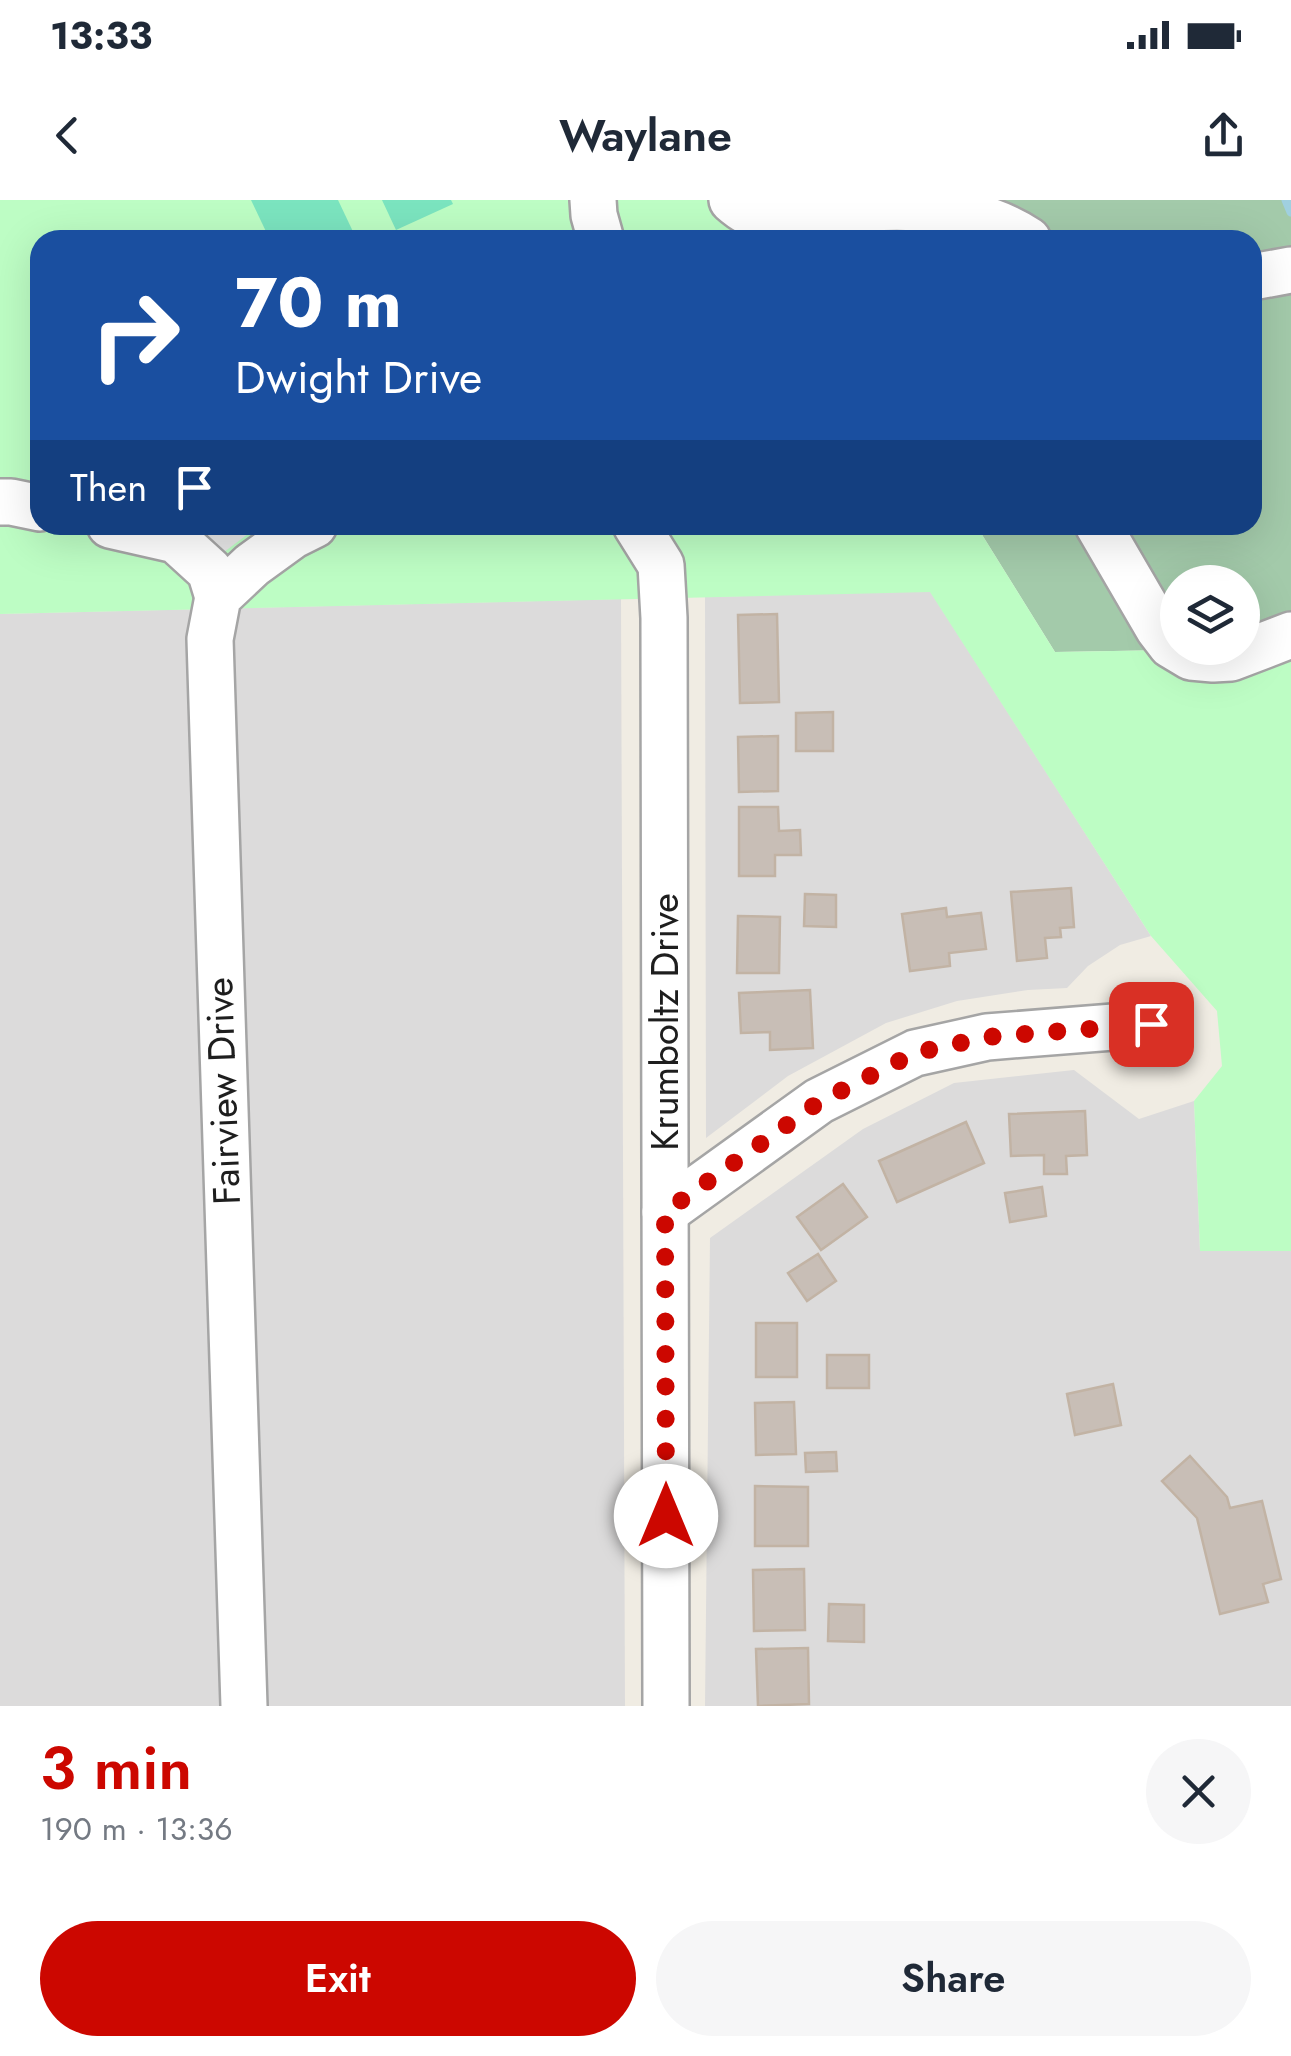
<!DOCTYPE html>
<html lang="en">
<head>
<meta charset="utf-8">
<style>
	:root { --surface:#fff; --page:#f6f6f7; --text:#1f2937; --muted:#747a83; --accent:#cc0700 }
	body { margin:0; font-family:Jost,sans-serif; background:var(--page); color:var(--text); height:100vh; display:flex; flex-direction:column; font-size:38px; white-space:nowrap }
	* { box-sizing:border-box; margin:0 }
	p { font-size:32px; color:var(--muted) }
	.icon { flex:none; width:55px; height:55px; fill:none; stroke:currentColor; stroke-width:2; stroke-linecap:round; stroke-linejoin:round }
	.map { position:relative; height:1506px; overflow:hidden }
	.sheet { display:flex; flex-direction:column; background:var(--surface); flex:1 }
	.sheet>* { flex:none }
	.top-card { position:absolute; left:30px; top:30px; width:1232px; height:305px; border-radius:30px; box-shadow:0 10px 40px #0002; background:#1a4fa0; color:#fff; overflow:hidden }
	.buttons { position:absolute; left:1160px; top:365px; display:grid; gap:20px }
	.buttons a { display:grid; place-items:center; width:100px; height:100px; border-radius:50%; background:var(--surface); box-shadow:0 10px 40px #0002; font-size:50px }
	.pin { position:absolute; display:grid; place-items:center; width:85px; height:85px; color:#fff; margin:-42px; border-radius:20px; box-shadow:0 5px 15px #0006 }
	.me { position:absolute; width:110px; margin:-55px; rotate:0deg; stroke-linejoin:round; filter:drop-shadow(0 0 8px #0008) }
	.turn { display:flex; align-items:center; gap:35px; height:210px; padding:0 40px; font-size:45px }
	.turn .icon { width:130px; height:130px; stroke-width:2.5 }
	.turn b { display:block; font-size:70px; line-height:85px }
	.then { display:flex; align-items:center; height:95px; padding:0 40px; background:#0003; gap:20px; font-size:38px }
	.round { display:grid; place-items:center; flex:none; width:105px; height:105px; border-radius:52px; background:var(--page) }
	.summary { display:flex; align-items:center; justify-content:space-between; height:170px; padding:0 40px }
	h1 { font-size:60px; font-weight:600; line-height:75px; color:var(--accent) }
	.action { display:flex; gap:20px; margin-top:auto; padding:20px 40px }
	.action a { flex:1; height:115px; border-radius:60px; background:var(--accent); color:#fff; font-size:40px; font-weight:600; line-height:115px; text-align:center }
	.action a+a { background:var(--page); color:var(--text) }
	.status { display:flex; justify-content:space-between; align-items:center; height:70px; padding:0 50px; background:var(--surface); direction:ltr }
	.status svg { height:28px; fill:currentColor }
	header { display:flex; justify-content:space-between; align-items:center; height:130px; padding:0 40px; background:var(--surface); font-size:45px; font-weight:600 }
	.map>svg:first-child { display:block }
	.residential { fill:#dcdbdb }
	.cemetery { fill:#a3caaa; fill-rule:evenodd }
	.park { fill:#bdfdc4 }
	.pitch { fill:#7be4bf }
	.parking { fill:#e6e6e6 }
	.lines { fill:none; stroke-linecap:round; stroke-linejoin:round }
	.stream { stroke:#a0d0e0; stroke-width:9 }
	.building { fill:#c8beb6; stroke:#c2b3a4; stroke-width:2.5 }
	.minor-casing { stroke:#a5a5a5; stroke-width:50 }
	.minor { stroke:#fff; stroke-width:45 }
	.route { stroke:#cc0700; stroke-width:18; stroke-dasharray:0 32.4 }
	.labels { text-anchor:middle; stroke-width:8; stroke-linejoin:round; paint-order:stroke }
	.street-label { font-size:38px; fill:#1e1e1e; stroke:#fff }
</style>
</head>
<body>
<div class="status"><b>13:33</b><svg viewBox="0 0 49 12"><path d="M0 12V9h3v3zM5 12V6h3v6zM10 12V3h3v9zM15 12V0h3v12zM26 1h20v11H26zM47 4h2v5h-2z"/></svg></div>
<header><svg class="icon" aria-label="back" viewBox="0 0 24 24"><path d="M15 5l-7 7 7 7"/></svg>Waylane<svg class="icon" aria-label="share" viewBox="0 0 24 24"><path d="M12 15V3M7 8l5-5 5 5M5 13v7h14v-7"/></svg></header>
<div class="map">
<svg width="1291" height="1506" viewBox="0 0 1291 1506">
	<rect width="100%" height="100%" fill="#f0ece3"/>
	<!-- residential -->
	<g class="residential">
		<polygon points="930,391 1151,736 1120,745 1088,766 1067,788 1028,790 957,801 886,823 788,876 706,938 705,397"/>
		<polygon points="621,399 625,1506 0,1506 0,414"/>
		<polygon points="1074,870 1139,919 1194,901 1200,1051 1291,1051 1291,1506 705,1506 710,1038 863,929 954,883"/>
	</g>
	<!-- cemetery -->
	<path class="cemetery" d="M 762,0 L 1291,0 L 1291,448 L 1055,452 L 976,325 L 1252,325 L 1252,40 L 791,40 ZM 1178,382 L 1242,382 L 1242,448 L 1178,448 Z"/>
	<!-- park -->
	<polygon class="park" points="0,0 762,0 791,40 40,40 40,325 976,325 1055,452 1291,448 1291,1051 1200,1051 1194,901 1222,866 1217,811 1151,736 930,392 0,414"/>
	<!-- pitch -->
	<g class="pitch">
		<polygon points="251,0 338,0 357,40 270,40"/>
		<polygon points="382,0 451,0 453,4 396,30"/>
	</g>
	<!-- parking -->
	<polygon class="parking" points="195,325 260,325 216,358"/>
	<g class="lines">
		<!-- stream -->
		<polyline class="stream" points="1286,0 1291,12"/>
	</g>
	<!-- building -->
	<g class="building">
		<polygon points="777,414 779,502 740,503 738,415"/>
		<polygon points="833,512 833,551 796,551 796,513"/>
		<polygon points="778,536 778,591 739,592 738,537"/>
		<polygon points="739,607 778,607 779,631 800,630 801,655 775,655 775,676 739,676"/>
		<polygon points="1071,688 1074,727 1060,728 1061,737 1045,738 1047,758 1017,761 1011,692"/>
		<polygon points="805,694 836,695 836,727 804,726"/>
		<polygon points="946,708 947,717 981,713 986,749 949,753 950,766 910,771 902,714"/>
		<polygon points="738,716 780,717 779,773 737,773"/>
		<polygon points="810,790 813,848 770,850 770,832 741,833 739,793"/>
		<polygon points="1085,911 1087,955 1066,956 1067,974 1044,974 1044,955 1011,956 1009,914"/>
		<polygon points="966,922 984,963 897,1002 879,961"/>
		<polygon points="843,984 867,1017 821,1050 797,1017"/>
		<polygon points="1042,987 1046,1016 1010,1022 1005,993"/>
		<polygon points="818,1054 836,1081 807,1101 788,1073"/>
		<rect x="756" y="1123" width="41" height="54"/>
		<rect x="827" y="1155" width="42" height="33"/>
		<polygon points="1113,1184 1121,1225 1075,1235 1067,1194"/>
		<polygon points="794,1202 796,1254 756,1255 755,1203"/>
		<polygon points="836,1252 837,1271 806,1272 805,1253"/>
		<polygon points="1190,1256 1227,1297 1230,1308 1262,1301 1281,1379 1263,1384 1268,1402 1220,1414 1197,1318 1162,1281"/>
		<polygon points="755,1286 808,1287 808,1346 755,1346"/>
		<polygon points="804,1369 805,1430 754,1431 753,1370"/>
		<polygon points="829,1404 864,1405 864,1442 828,1441"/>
		<polygon points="808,1448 809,1504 758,1506 756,1449"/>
	</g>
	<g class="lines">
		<!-- minor casing -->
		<g class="minor-casing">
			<g id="minor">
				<polyline points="593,0 594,15 601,40"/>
				<path d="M 732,0 C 743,10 757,18 773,19 C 792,21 814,13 834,11 C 897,4 973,3 1028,40"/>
				<polyline points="1252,77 1291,70"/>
				<polyline points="0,302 11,302 40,308"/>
				<polyline points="110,325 176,340 210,371 218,397"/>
				<polyline points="636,325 661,365 664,418 666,1506"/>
				<polyline points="1098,325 1158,428 1171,445 1191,457 1213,459 1231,458 1291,435"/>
				<polyline points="665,1012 819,901 915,853 987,837 1151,824"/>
				<polyline points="244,1506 210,439 218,397 252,365 292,336 314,325"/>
			</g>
		</g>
		<!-- minor -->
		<use href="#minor" class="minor"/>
	</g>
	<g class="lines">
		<!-- route -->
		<polyline class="route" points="666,1316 665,1012 819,902 915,853 987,837 1151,824"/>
	</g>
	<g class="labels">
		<!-- street labels -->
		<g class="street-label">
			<text transform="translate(665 822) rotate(-90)" y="13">Krumboltz Drive</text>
			<text transform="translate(223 891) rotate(-92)" y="13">Fairview Drive</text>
		</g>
	</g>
</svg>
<div class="buttons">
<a><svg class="icon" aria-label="layers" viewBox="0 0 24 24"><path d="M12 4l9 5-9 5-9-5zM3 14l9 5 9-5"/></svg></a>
</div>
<div class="pin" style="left:1151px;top:824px;background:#d93025"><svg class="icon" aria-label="arrive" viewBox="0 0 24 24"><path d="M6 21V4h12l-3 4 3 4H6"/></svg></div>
<svg class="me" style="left:666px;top:1316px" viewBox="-20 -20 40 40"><circle r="19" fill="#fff"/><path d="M0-13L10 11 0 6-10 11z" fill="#cc0700"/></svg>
<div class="top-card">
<div class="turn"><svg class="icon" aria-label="right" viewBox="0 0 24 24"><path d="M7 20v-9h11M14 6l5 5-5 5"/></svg><div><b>70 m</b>Dwight Drive</div></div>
<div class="then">Then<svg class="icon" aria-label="arrive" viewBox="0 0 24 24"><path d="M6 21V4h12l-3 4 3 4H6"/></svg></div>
</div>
</div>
<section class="sheet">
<div class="summary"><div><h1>3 min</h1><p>190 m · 13:36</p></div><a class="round"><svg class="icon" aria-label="close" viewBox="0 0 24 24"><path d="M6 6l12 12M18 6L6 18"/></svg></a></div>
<div class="action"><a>Exit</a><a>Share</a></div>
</section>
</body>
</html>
